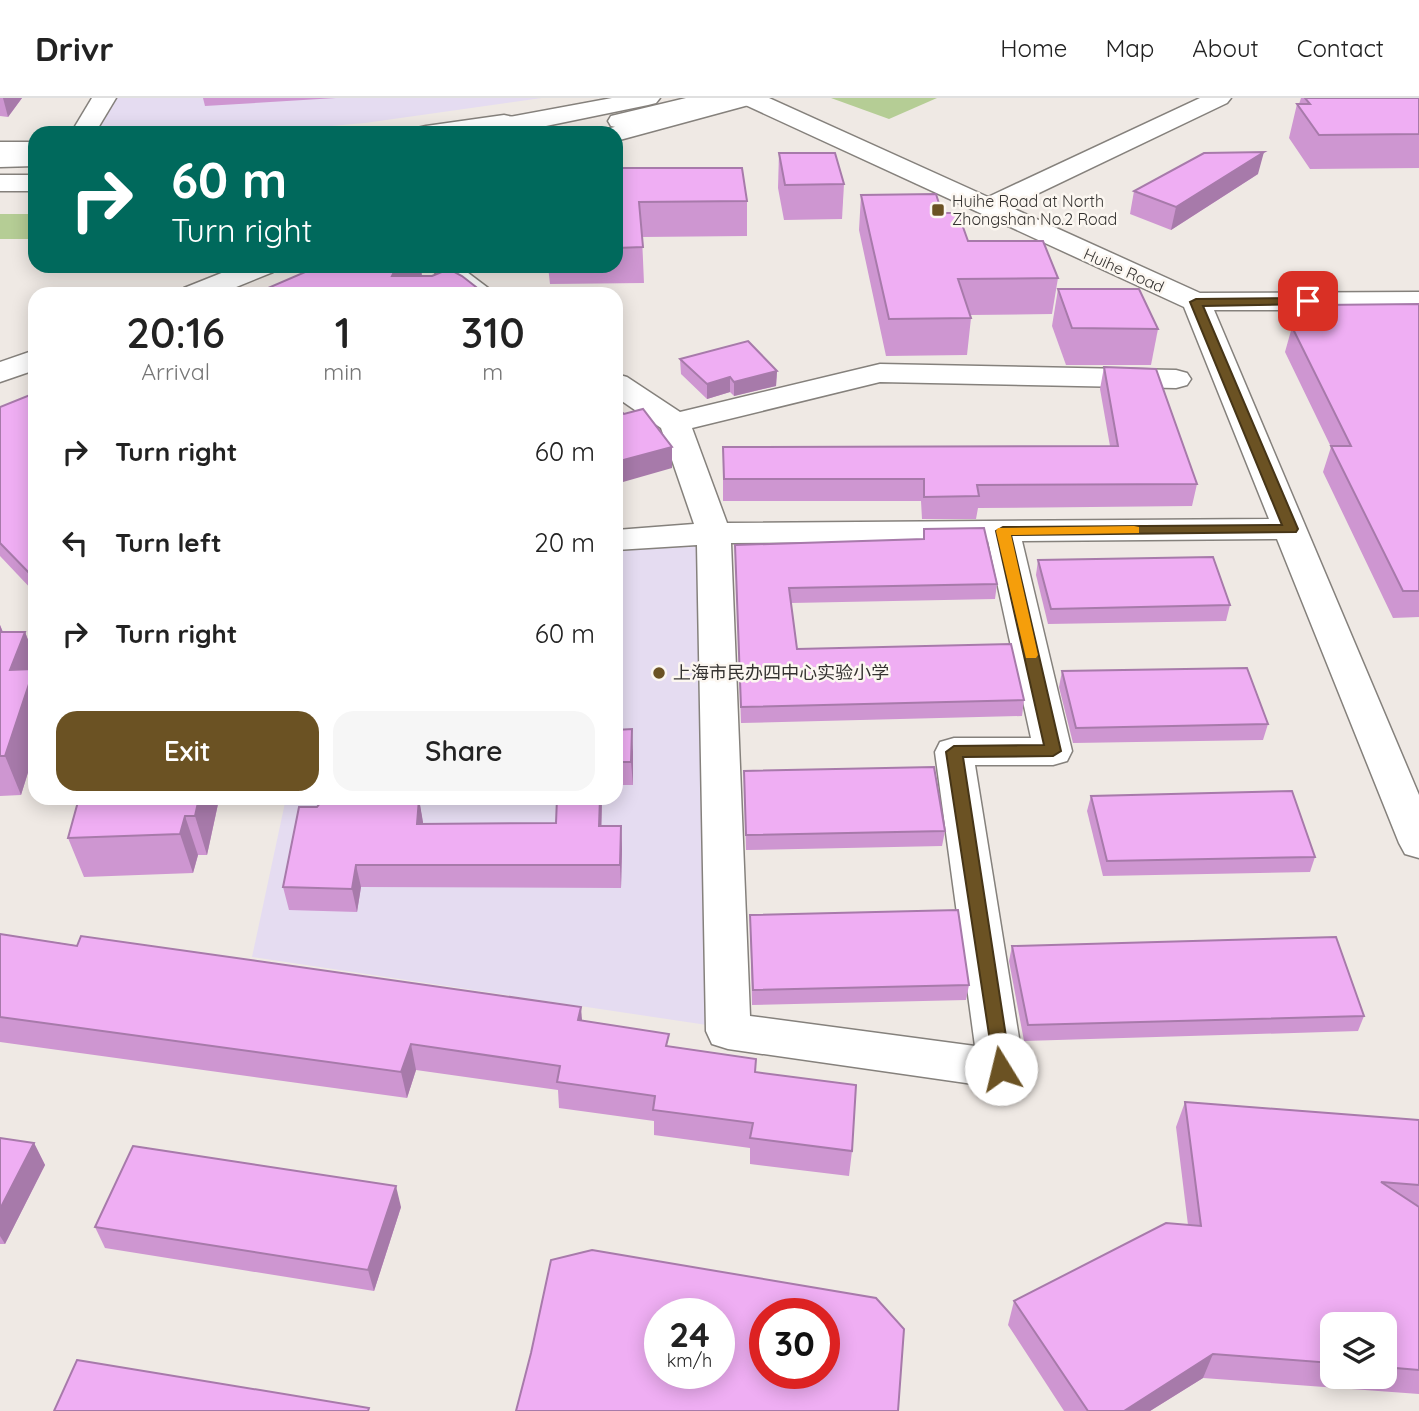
<!DOCTYPE html>
<html lang="en">
<head>
<meta charset="utf-8">
<style>
	:root { --surface:#fff; --page:#f6f6f6; --text:#222; --muted:#767676; --line:#e0e0e0; --accent:#6b5223 }
	body { margin:0; font-family:Quicksand,"Noto Sans SC",sans-serif; background:var(--page); color:var(--text); height:100vh; display:flex; flex-direction:column; font-size:26px; white-space:nowrap }
	* { box-sizing:border-box; margin:0 }
	p { font-size:23px; color:var(--muted) }
	.icon { flex:none; width:38px; height:38px; fill:none; stroke:currentColor; stroke-width:2; stroke-linecap:round; stroke-linejoin:round }
	.map { position:relative; flex:1; overflow:hidden }
	.sheet { position:absolute; left:28px; top:189px; width:595px; height:518px; display:flex; flex-direction:column; background:var(--surface); border-radius:21px; box-shadow:0 4px 18px #0003 }
	.sheet>* { flex:none }
	.top-card { position:absolute; left:28px; top:28px; width:595px; height:147px; border-radius:21px; box-shadow:0 4px 18px #0003; background:#00695c; color:#fff; overflow:hidden }
	.controls { position:absolute; left:1320px; top:1214px; display:grid; gap:14px }
	.controls a { display:grid; place-items:center; width:77px; height:77px; border-radius:14px; background:var(--surface); box-shadow:0 4px 18px #0003; font-size:35px }
	.speed { position:absolute; left:644px; top:1200px; display:flex; gap:14px; font-size:35px; font-weight:700; text-align:center }
	.speed>* { display:grid; place-content:center; width:91px; height:91px; border-radius:50%; background:var(--surface); box-shadow:0 4px 18px #0003; line-height:1 }
	.speed small { font-size:18px; font-weight:400 }
	.speed .limit { border:10px solid #d22; background:#fff; color:#111 }
	.pin { position:absolute; display:grid; place-items:center; width:60px; height:60px; color:#fff; margin:-30px; border-radius:14px; box-shadow:0 4px 10px #0006 }
	.me { position:absolute; width:77px; margin:-38px; rotate:351deg; stroke-linejoin:round; filter:drop-shadow(0 0 5px #0008) }
	.turn { display:flex; align-items:center; gap:24px; height:147px; padding:0 28px; font-size:32px }
	.turn .icon { width:91px; height:91px; stroke-width:2.5 }
	.turn b { display:block; font-size:49px; line-height:60px }
	.eta { display:flex; justify-content:space-evenly; align-items:center; height:119px; text-align:center }
	.eta b { font-size:42px; font-weight:600; line-height:49px }
	.action { display:flex; gap:14px; margin-top:auto; padding:14px 28px }
	.action a { flex:1; height:80px; border-radius:21px; background:var(--accent); color:#fff; font-size:28px; font-weight:600; line-height:80px; text-align:center }
	.action a+a { background:var(--page); color:var(--text) }
	ul { padding:0; list-style:none }
	li { display:flex; align-items:center; gap:21px; height:91px; padding:0 28px }
	li div { flex:1 }
	li b { display:block; font-size:26px }
	li em { font-style:normal }
	header { display:flex; align-items:center; gap:42px; box-sizing:border-box; height:98px; padding:0 35px; background:var(--surface); border-bottom:2px solid var(--line) }
	header strong { font-size:33px }
	nav { display:flex; gap:38px; margin-inline-start:auto; font-size:24px }
	.map>svg:first-child { display:block }
	.education { fill:#e5dcf1 }
	.green { fill:#b5cd95 }
	.lines { fill:none; stroke-linecap:round; stroke-linejoin:round }
	.minor-casing { stroke:#85817c; stroke-width:3 }
	.major-casing { stroke:#85817c; stroke-width:3 }
	.highway-casing { stroke:#85817c; stroke-width:3 }
	.minor { fill:#fff; fill-rule:evenodd }
	.major { fill:#fff; fill-rule:evenodd }
	.highway { fill:#fff; fill-rule:evenodd }
	.wall { fill:#ce96d1; fill-rule:evenodd }
	.shaded-wall { fill:#a77aaa }
	.building { fill:#efaef3; stroke:#a77aaa; stroke-width:2; fill-rule:evenodd }
	.route { fill:#6b5223; stroke:#463517; stroke-width:2 }
	.slow { fill:#f59e0b }
	.poi-dot { fill:#6b5223; stroke:#fcf7f1; stroke-width:2.5 }
	.labels { text-anchor:middle; stroke-width:5; stroke-linejoin:round; paint-order:stroke }
	.far-poi-label { font-size:16px; fill:#353331; stroke:#fcf7f1; text-anchor:start }
	.far-street-label { font-size:16px; fill:#353331; stroke:#fcf7f1 }
	.poi-label { font-size:18px; fill:#353331; stroke:#fcf7f1; text-anchor:start }
</style>
</head>
<body>
<header>
<strong>Drivr</strong>
<nav><a>Home</a><a>Map</a><a>About</a><a>Contact</a></nav>
</header>
<div class="map">
<svg width="1419" height="1313" viewBox="0 0 1419 1313">
	<rect width="100%" height="100%" fill="#efe9e4"/>
	<!-- education -->
	<g class="education">
		<polygon points="110,0 542,0 365,25 252,35 87,35"/>
		<polygon points="699,447 707,927 252,859 286,700 616,700 616,450"/>
	</g>
	<!-- green -->
	<g class="green">
		<polygon points="831,0 937,0 889,21"/>
		<rect x="0" y="116" width="35" height="25"/>
	</g>
	<g class="lines">
		<!-- minor casing -->
		<g class="minor-casing">
			<g id="minor">
				<polygon points="92,0 116,0 95,35 71,35"/>
				<path d="M 737,0 L 769,0 L 988,99 L 1200,0 L 1231,0 L 1227,5 L 1010,109 L 1200,195 L 1419,194 L 1419,212 L 1214,212 L 1419,697 L 1419,760 L 1405,756 L 1399,745 L 1277,441 L 1022,443 L 1072,653 L 1067,663 L 1053,667 L 975,667 L 1024,971 L 1017,984 L 1001,990 L 728,951 L 712,946 L 706,933 L 697,447 L 616,452 L 616,432 L 694,426 L 661,330 L 616,299 L 616,276 L 627,279 L 680,314 L 880,266 L 1176,272 L 1187,275 L 1191,281 L 1187,287 L 1176,290 L 880,284 L 692,330 L 727,425 L 1269,421 L 1184,209 L 741,5 ZM 988,443 L 1031,640 L 954,640 L 940,644 L 935,654 L 975,948 L 750,918 L 731,445 Z"/>
				<polygon points="239,168 277,168 273,174 219,196 180,196 184,190"/>
				<polygon points="427,168 459,168 496,196 463,196"/>
				<polygon points="35,252 35,272 0,284 0,264"/>
			</g>
		</g>
		<!-- major casing -->
		<g class="major-casing">
			<g id="major">
				<polygon points="721,0 760,0 756,5 616,43 616,35 604,35 607,31"/>
				<polygon points="504,17 513,19 516,24 513,29 478,35 414,35 417,30 426,28"/>
				<rect x="0" y="44" width="35" height="16"/>
				<rect x="0" y="77" width="35" height="16"/>
			</g>
		</g>
		<!-- highway casing -->
		<g class="highway-casing">
			<g id="highway">
				<polygon points="612,0 660,0 656,5 648,7 512,35 449,35 452,30 461,28"/>
				<polygon points="686,0 728,0 724,5 620,30 611,28 608,23 611,18"/>
				<polygon points="35,52 35,68 0,69 0,53"/>
			</g>
		</g>
		<!-- minor -->
		<use href="#minor" class="minor"/>
		<!-- major -->
		<use href="#major" class="major"/>
		<!-- highway -->
		<use href="#highway" class="highway"/>
	</g>
	<!-- wall -->
	<g class="wall">
		<polygon points="0,0 22,0 8,19 0,18"/>
		<polygon points="203,0 336,0 205,8"/>
		<polygon points="1301,0 1419,0 1419,70 1310,71 1289,40 1297,6 1299,6"/>
		<polygon points="779,55 844,86 842,121 784,122 778,90"/>
		<polygon points="616,58 617,70 747,103 747,138 642,139 644,185 550,186 548,168 616,168"/>
		<polygon points="1258,76 1171,132 1130,116 1134,93"/>
		<polygon points="861,97 942,115 968,143 1058,180 1052,216 970,217 971,220 967,257 886,258 859,132"/>
		<polygon points="1058,191 1158,231 1151,267 1066,267 1052,228"/>
		<polygon points="1419,206 1419,519 1393,520 1323,374 1331,349 1285,254 1292,229 1314,228 1320,207"/>
		<polygon points="680,261 777,273 776,288 734,298 730,294 707,301 681,276"/>
		<polygon points="1104,269 1197,386 1192,408 978,410 976,421 922,421 921,403 723,403 723,349 1110,348 1100,291"/>
		<polygon points="35,295 35,495 0,458 0,309"/>
		<polygon points="924,431 997,486 995,501 791,505 797,551 1024,602 1022,618 741,625 735,447 923,441"/>
		<polygon points="1038,462 1230,507 1226,523 1048,526 1036,477"/>
		<polygon points="0,527 3,534 25,534 35,560 35,652 21,697 0,698"/>
		<polygon points="1062,573 1268,626 1263,642 1073,645 1059,589"/>
		<polygon points="616,632 633,654 633,687 616,687"/>
		<polygon points="744,673 945,733 942,748 746,752"/>
		<polygon points="1091,698 1315,759 1310,774 1103,778 1087,713"/>
		<polygon points="79,700 217,700 218,706 207,757 198,757 193,775 84,779 68,740"/>
		<polygon points="557,700 602,700 601,728 621,728 622,751 621,790 361,789 357,814 289,812 283,789 317,709 419,701 423,726 556,725"/>
		<polygon points="750,817 969,887 966,902 752,907"/>
		<polygon points="0,836 582,922 669,948 756,961 756,974 852,1053 849,1078 750,1066 750,1050 654,1037 654,1023 559,1010 558,992 416,972 407,1000 0,944"/>
		<polygon points="1012,848 1364,918 1358,933 1024,943 1009,863"/>
		<path d="M 1185,1004 L 1419,1022 L 1419,1296 L 1203,1280 L 1150,1313 L 1064,1313 L 1008,1227 L 1014,1203 L 1188,1127 L 1176,1029 ZM 1332,1227 L 1384,1227 L 1384,1279 L 1332,1279 Z"/>
		<polygon points="0,1040 34,1045 45,1067 5,1146 0,1146"/>
		<polygon points="401,1109 374,1193 105,1150 95,1129"/>
	</g>
	<!-- shaded-wall -->
	<g class="shaded-wall">
		<polygon points="3,0 22,0 8,19"/>
		<polygon points="1264,54 1258,76 1171,132 1176,109"/>
		<polygon points="397,168 421,168 422,178 392,178"/>
		<polygon points="777,273 776,288 734,298 734,284"/>
		<polygon points="730,279 730,294 707,301 707,286"/>
		<polygon points="672,349 672,370 616,386 616,364"/>
		<polygon points="0,527 14,563 25,534 35,560 35,652 21,697 5,658 10,572 0,539"/>
		<polygon points="632,631 633,654 633,687 631,664"/>
		<polygon points="199,700 217,700 218,706 207,757 195,718"/>
		<polygon points="600,700 602,700 601,750 599,728"/>
		<polygon points="419,701 423,724 421,749 417,726"/>
		<polygon points="185,718 198,757 193,775 180,736"/>
		<polygon points="621,728 622,751 621,790 620,767"/>
		<polygon points="356,767 361,789 357,814 352,791"/>
		<polygon points="581,909 583,935 578,922"/>
		<polygon points="411,946 416,972 407,1000 401,974"/>
		<polygon points="34,1045 45,1067 5,1146 0,1138 0,1111"/>
		<polygon points="396,1088 401,1109 374,1193 368,1172"/>
		<polygon points="1213,1256 1203,1280 1150,1313 1124,1313"/>
	</g>
	<!-- building -->
	<g class="building">
		<polygon points="1305,0 1419,0 1419,36 1319,37 1297,6 1310,6"/>
		<polygon points="1264,54 1176,109 1134,93 1204,55"/>
		<polygon points="779,55 835,55 844,86 785,87"/>
		<polygon points="616,58 617,70 742,70 747,103 639,104 643,149 616,150"/>
		<polygon points="936,96 942,115 958,115 968,143 1043,143 1058,180 958,181 971,220 889,221 861,97"/>
		<polygon points="319,168 397,168 392,178 432,178 449,171 462,178 485,196 254,196"/>
		<polygon points="1058,191 1139,191 1158,231 1072,230"/>
		<polygon points="1419,206 1419,493 1403,493 1331,348 1351,348 1292,229 1331,228 1320,207"/>
		<polygon points="748,243 777,273 734,284 730,279 707,286 680,261"/>
		<polygon points="1104,269 1156,271 1197,386 977,387 979,398 924,399 924,381 724,381 723,349 1118,348"/>
		<polygon points="35,295 35,481 0,445 0,309"/>
		<polygon points="616,309 624,316 643,311 672,349 616,364"/>
		<polygon points="984,430 997,486 789,490 797,551 1011,546 1024,602 741,609 735,447 924,441 924,431"/>
		<polygon points="1213,459 1230,507 1051,511 1038,462"/>
		<polygon points="0,534 25,534 10,572 34,571 5,658 0,658"/>
		<polygon points="1247,570 1268,626 1076,630 1062,573"/>
		<polygon points="632,631 631,664 616,664 616,632"/>
		<polygon points="934,669 945,733 746,737 744,673"/>
		<polygon points="1292,693 1315,759 1107,763 1091,698"/>
		<polygon points="79,700 199,700 195,718 185,718 180,736 68,740"/>
		<polygon points="324,700 419,701 417,726 556,725 557,700 600,700 599,728 621,728 620,767 356,767 352,791 283,789 299,709 317,709"/>
		<polygon points="958,812 969,887 753,892 750,817"/>
		<polygon points="0,836 77,848 81,838 581,909 578,922 669,936 666,948 756,961 755,974 856,987 852,1053 750,1040 753,1025 653,1012 655,998 557,984 560,968 411,946 401,974 0,919"/>
		<polygon points="1336,839 1364,918 1028,927 1012,848"/>
		<polygon points="1185,1004 1419,1022 1419,1087 1381,1084 1419,1109 1419,1272 1384,1269 1384,1227 1332,1227 1332,1265 1213,1256 1124,1313 1088,1313 1014,1203 1166,1125 1201,1128"/>
		<polygon points="0,1040 34,1045 0,1111"/>
		<polygon points="133,1048 396,1088 368,1172 95,1129"/>
		<path d="M 592,1152 L 876,1200 L 904,1231 L 898,1313 L 516,1313 L 531,1255 L 551,1162 ZM 660,1216 L 719,1216 L 719,1276 L 660,1276 ZM 765,1216 L 824,1216 L 824,1276 L 765,1276 Z"/>
		<polygon points="77,1262 369,1310 368,1313 54,1313"/>
	</g>
	<!-- route -->
	<polygon class="route" points="1308,200 1313,203 1312,206 1203,208 1298,431 1296,434 1011,437 1061,653 1053,658 963,659 1011,971 1008,976 995,976 946,654 954,648 1044,647 996,433 1003,429 1282,427 1190,204 1196,201"/>
	<!-- slow -->
	<polygon class="slow" points="1134,428 1139,429 1139,435 1011,437 1038,557 1036,560 1026,560 996,433 998,430"/>
	<!-- markers -->
	<g class="poi-dot">
		<rect x="931" y="105" width="14" height="14" rx="3.5"/>
		<circle cx="659" cy="575" r="7"/>
	</g>
	<g class="labels">
		<!-- far-poi labels -->
		<g class="far-poi-label">
			<text x="952" y="109">Huihe Road at North<tspan x="952" dy="18">Zhongshan No.2 Road</tspan></text>
		</g>
		<!-- far-street labels -->
		<g class="far-street-label">
			<text transform="translate(1124 172) rotate(24)" y="6">Huihe Road</text>
		</g>
		<!-- poi labels -->
		<g class="poi-label">
			<text x="673" y="581">上海市民办四中心实验小学</text>
		</g>
	</g>
</svg>
<div class="controls">
<a><svg class="icon" aria-label="layers" viewBox="0 0 24 24"><path d="M12 4l9 5-9 5-9-5zM3 14l9 5 9-5"/></svg></a>
</div>
<div class="speed"><div>24<small>km/h</small></div><div class="limit">30</div></div>
<div class="pin" style="left:1308px;top:203px;background:#d93025"><svg class="icon" aria-label="arrive" viewBox="0 0 24 24"><path d="M6 21V4h12l-3 4 3 4H6"/></svg></div>
<svg class="me" style="left:1001px;top:971px" viewBox="-20 -20 40 40"><circle r="19" fill="#fff"/><path d="M0-13L10 11 0 6-10 11z" fill="#6b5223"/></svg>
<div class="top-card">
<div class="turn"><svg class="icon" aria-label="right" viewBox="0 0 24 24"><path d="M7 20v-9h11M14 6l5 5-5 5"/></svg><div><b>60 m</b>Turn right</div></div>
</div>
<section class="sheet">
<div class="eta">
<div><b>20:16</b><p>Arrival</p></div>
<div><b>1</b><p>min</p></div>
<div><b>310</b><p>m</p></div>
</div>
<ul>
<li><svg class="icon" aria-label="right" viewBox="0 0 24 24"><path d="M7 20v-9h11M14 6l5 5-5 5"/></svg><div><b>Turn right</b></div><em>60 m</em></li>
<li><svg class="icon" aria-label="left" viewBox="0 0 24 24"><path d="M17 20v-9H6M10 6l-5 5 5 5"/></svg><div><b>Turn left</b></div><em>20 m</em></li>
<li><svg class="icon" aria-label="right" viewBox="0 0 24 24"><path d="M7 20v-9h11M14 6l5 5-5 5"/></svg><div><b>Turn right</b></div><em>60 m</em></li>
</ul>
<div class="action"><a>Exit</a><a>Share</a></div>
</section>
</div>
</body>
</html>
